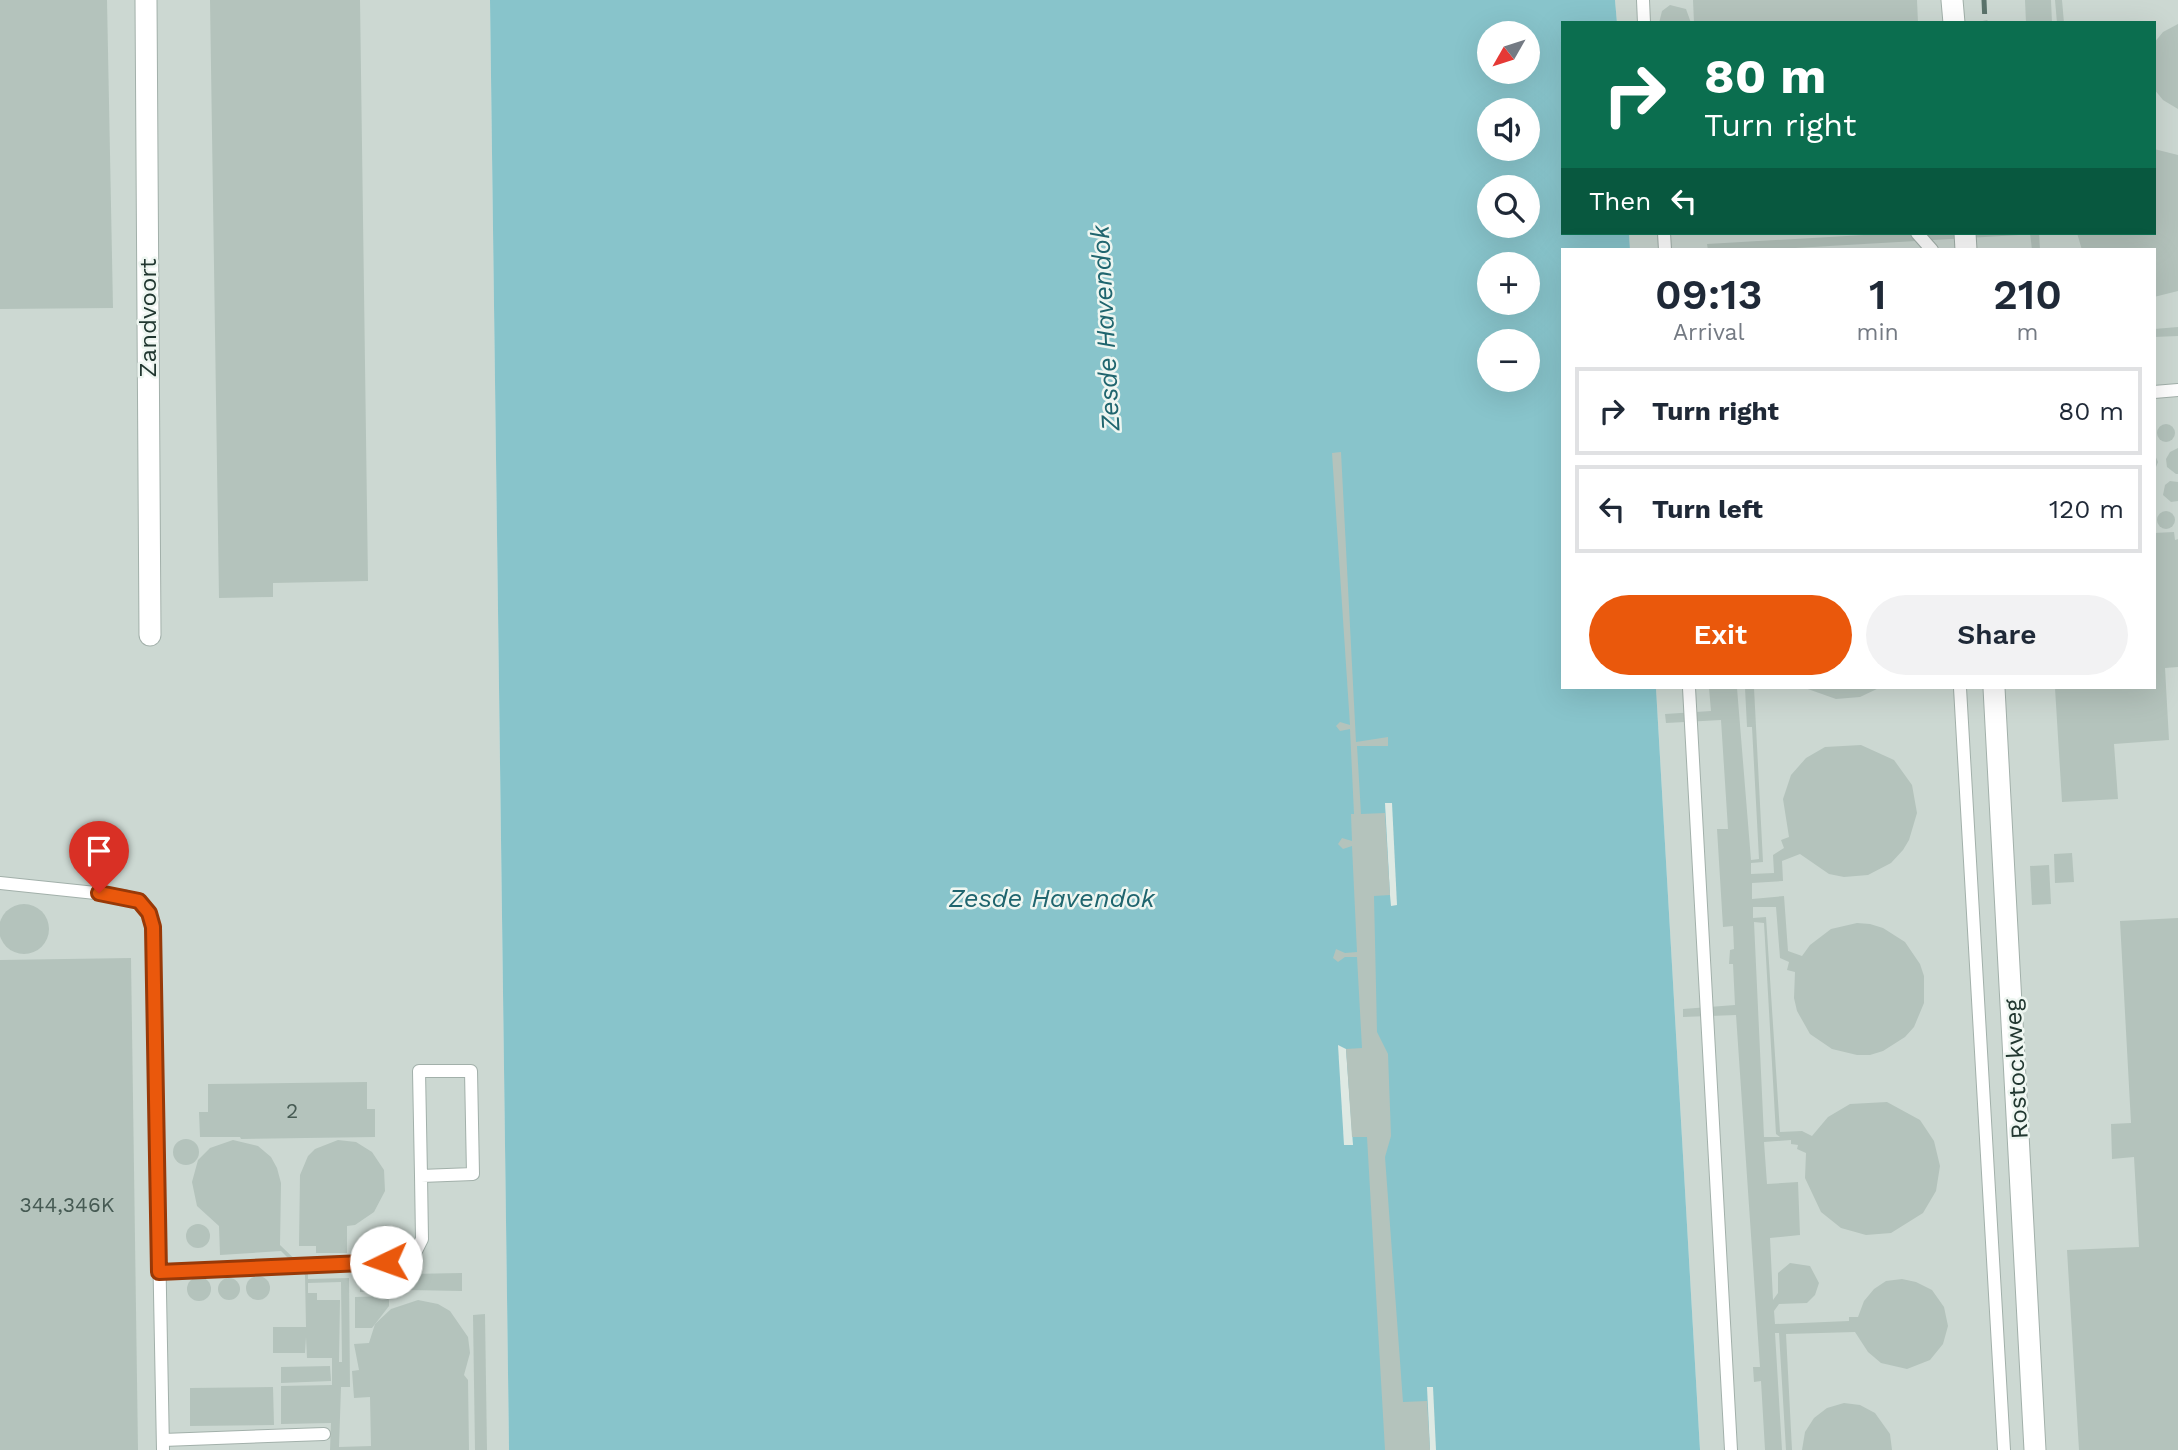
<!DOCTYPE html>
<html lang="en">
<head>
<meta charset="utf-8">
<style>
	:root { --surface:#fff; --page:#f2f2f3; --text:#1f2937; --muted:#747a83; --line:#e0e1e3; --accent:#ea580c }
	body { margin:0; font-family:"Work Sans",sans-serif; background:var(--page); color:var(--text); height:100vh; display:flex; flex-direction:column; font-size:26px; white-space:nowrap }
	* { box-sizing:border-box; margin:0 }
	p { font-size:23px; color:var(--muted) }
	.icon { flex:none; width:38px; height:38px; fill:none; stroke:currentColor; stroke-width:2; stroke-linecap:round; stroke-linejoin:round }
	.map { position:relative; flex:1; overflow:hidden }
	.details { position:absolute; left:1561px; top:248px; width:595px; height:441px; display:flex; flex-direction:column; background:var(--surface); border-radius:0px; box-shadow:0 7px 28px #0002 }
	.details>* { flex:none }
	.hud { position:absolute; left:1561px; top:21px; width:595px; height:214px; border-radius:0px; box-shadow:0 7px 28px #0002; background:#0b6e4f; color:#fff; overflow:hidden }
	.needle { width:46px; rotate:231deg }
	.controls { position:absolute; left:1477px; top:21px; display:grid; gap:14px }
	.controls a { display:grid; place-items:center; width:63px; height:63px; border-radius:50%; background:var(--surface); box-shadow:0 7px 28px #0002; font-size:35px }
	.pin { position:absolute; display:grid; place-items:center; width:60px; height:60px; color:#fff; margin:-72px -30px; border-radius:50% 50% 50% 0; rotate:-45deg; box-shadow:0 0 7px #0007 }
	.pin .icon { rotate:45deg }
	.me { position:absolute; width:77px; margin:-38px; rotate:267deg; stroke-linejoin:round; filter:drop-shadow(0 0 5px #0008) }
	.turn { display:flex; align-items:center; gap:24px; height:147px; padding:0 28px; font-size:32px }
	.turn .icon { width:91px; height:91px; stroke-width:2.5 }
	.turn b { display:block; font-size:49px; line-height:60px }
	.then { display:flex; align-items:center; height:66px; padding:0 28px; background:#0003; gap:14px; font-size:26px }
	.eta { display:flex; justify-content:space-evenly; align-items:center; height:119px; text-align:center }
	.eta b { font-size:42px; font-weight:600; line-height:49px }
	.action { display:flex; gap:14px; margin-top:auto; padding:14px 28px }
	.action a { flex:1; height:80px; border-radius:42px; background:var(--accent); color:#fff; font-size:28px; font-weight:600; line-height:80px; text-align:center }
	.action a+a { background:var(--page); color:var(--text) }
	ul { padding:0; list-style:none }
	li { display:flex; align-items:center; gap:21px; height:88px; margin:0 14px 10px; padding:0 14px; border:4px solid var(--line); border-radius:0px }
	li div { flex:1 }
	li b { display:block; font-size:26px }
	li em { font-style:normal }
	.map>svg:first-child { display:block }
	.built { fill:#ccd8d2 }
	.water { fill:#88c4cb; fill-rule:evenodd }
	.pier { fill:#dee9e3 }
	.building { fill:#b4c3bc; fill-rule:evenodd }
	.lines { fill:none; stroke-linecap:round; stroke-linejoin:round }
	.service-casing { stroke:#a2b0aa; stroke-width:14 }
	.minor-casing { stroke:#a2b0aa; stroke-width:23 }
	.service { stroke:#fff; stroke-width:12 }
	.minor { stroke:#fff; stroke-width:21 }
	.rail { stroke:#5b736b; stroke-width:5; stroke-dasharray:14 7; stroke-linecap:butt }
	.route-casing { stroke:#983908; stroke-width:18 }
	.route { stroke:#ea580c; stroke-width:12 }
	.labels { text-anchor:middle; stroke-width:5; stroke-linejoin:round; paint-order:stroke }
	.number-label { font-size:21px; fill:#465a53 }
	.street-label { font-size:24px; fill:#213730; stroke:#eef6f1 }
	.water-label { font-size:26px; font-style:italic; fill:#1f656e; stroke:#eef6f1 }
</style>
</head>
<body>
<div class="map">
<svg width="2178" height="1450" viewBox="0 0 2178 1450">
	<rect width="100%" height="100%" fill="#dee9e3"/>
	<!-- built -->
	<g class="built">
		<polygon points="0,0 490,0 509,1450 0,1450"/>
		<polygon points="1615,0 2178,0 2178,1450 1700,1450 1656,688 2154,688 2154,250 1630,250 1629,233 2154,233 2154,23 1617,23"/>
	</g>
	<!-- water -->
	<path class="water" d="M 490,0 L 1615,0 L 1617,23 L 1563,23 L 1563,233 L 1629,233 L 1630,250 L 1563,250 L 1563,688 L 1656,688 L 1700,1450 L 509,1450 ZM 1489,33 L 1528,33 L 1528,72 L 1489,72 ZM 1489,110 L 1528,110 L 1528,149 L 1489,149 ZM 1489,187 L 1528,187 L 1528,226 L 1489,226 ZM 1489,264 L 1528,264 L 1528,303 L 1489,303 ZM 1489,341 L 1528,341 L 1528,380 L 1489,380 Z"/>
	<!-- pier -->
	<g class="pier">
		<polygon points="1385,803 1392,803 1397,905 1391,906 1390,895"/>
		<polygon points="1338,1045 1346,1049 1353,1145 1344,1145"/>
		<polygon points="1427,1387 1433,1387 1436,1450 1430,1450"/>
	</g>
	<!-- building -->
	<g class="building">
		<polygon points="0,0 107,0 113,308 0,309"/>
		<polygon points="210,0 360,0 368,581 273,583 273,597 219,598"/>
		<polygon points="1693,0 1917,0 1918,23 1694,23"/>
		<polygon points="2025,0 2051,0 2052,23 2026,23"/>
		<polygon points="2055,0 2062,0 2064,23 2057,23"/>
		<polygon points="1670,5 1686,9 1691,23 1659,23 1662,11"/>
		<polygon points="2178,24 2178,109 2163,100 2154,89 2154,43 2163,32"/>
		<polygon points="2154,149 2178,155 2178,291 2154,297 2154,250 2082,250 2077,233 2154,233"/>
		<polygon points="1898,233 2019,235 1760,250 1708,250 1707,244"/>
		<polygon points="2030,233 2039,233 2040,250 2032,250"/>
		<polygon points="2178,327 2178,336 2154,337 2154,329"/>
		<circle cx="2166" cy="433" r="9"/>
		<polygon points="2178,448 2178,474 2176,474 2167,467 2166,459 2170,452"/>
		<polygon points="1341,452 1356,742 1388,737 1388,746 1357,746 1361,814 1385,813 1390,895 1374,896 1377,1032 1388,1054 1391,1136 1385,1157 1403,1402 1427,1401 1430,1450 1385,1450 1367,1137 1352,1137 1346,1049 1362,1048 1357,957 1345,957 1338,962 1333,958 1336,949 1345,953 1357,952 1352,846 1343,849 1338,844 1342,838 1352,841 1351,814 1354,814 1350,729 1340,731 1336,726 1340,722 1350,725 1332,453"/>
		<polygon points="2154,453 2158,462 2154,472"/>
		<polygon points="2170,481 2178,482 2178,501 2171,502 2163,495 2165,485"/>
		<circle cx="2166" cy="520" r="9"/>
		<polygon points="2174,532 2175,540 2178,539 2178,667 2165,668 2169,740 2114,744 2118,799 2062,802 2055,688 2154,688 2154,533"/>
		<path d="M 1709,688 L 1737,688 L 1751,860 L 1759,859 L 1752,727 L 1747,727 L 1745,688 L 1754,688 L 1763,862 L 1751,863 L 1751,874 L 1774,873 L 1773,855 L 1784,848 L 1781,840 L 1789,837 L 1783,799 L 1791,775 L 1806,758 L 1825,747 L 1861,745 L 1894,760 L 1912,785 L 1917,813 L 1909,840 L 1903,850 L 1891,863 L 1868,875 L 1844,877 L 1829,874 L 1800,854 L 1782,861 L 1783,881 L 1752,883 L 1752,899 L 1784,896 L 1788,951 L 1802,956 L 1810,945 L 1831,929 L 1857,923 L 1870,924 L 1883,928 L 1905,942 L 1920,964 L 1924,976 L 1924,1003 L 1914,1027 L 1905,1037 L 1883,1051 L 1870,1055 L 1857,1055 L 1832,1049 L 1810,1034 L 1797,1011 L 1794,998 L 1795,972 L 1787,970 L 1789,962 L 1780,958 L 1776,907 L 1753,907 L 1753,918 L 1766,917 L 1780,1132 L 1802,1131 L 1812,1136 L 1828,1117 L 1850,1104 L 1887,1102 L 1920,1120 L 1934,1141 L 1940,1166 L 1936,1191 L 1923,1213 L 1891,1233 L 1866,1235 L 1841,1228 L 1821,1212 L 1805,1178 L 1806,1153 L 1797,1149 L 1798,1145 L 1791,1144 L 1791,1140 L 1764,1142 L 1767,1184 L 1798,1182 L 1800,1235 L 1770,1238 L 1773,1300 L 1778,1293 L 1778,1273 L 1790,1263 L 1810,1266 L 1819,1283 L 1815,1295 L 1807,1303 L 1779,1304 L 1774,1311 L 1775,1324 L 1849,1321 L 1849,1317 L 1858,1317 L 1864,1301 L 1874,1289 L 1886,1281 L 1902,1279 L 1916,1282 L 1932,1290 L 1944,1307 L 1948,1326 L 1943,1344 L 1930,1360 L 1907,1369 L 1881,1363 L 1868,1352 L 1855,1332 L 1786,1334 L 1792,1450 L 1786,1450 L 1779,1333 L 1775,1333 L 1782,1450 L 1765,1450 L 1761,1381 L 1754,1382 L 1753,1367 L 1760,1367 L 1736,1015 L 1683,1017 L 1683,1009 L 1735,1005 L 1733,964 L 1729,964 L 1730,950 L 1734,949 L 1733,926 L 1723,927 L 1717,829 L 1728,829 L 1721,720 L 1666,723 L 1665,714 L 1711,711 ZM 1754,922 L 1764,923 L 1776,1134 L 1780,1137 L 1764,1137 Z"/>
		<polygon points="1805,688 1879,688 1860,697 1836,699"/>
		<polygon points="2072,853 2074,882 2055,883 2054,854"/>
		<polygon points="2049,865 2051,904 2032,905 2030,866"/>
		<circle cx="24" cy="929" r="25"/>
		<polygon points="2178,918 2178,1450 2079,1450 2067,1250 2139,1247 2134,1157 2112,1159 2111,1124 2131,1123 2120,921"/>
		<polygon points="131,958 138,1450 0,1450 0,960"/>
		<polygon points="367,1082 367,1109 375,1109 375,1137 241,1139 240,1137 200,1137 199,1112 208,1112 208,1084"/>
		<circle cx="186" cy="1152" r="13"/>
		<path d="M 233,1140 L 258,1146 L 271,1157 L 277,1168 L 281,1183 L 280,1245 L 308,1272 L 308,1279 L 349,1278 L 350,1387 L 341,1387 L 339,1447 L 371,1446 L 370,1397 L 354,1398 L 352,1371 L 359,1370 L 354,1344 L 369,1343 L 375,1324 L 391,1309 L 418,1300 L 438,1304 L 450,1311 L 468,1337 L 470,1353 L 464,1375 L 468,1380 L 469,1450 L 330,1450 L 331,1423 L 281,1424 L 281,1386 L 332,1385 L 332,1358 L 307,1358 L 306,1337 L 305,1353 L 273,1353 L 273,1327 L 306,1327 L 305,1275 L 281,1251 L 220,1255 L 219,1226 L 197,1206 L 192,1182 L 198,1160 L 210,1148 ZM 341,1282 L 342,1362 L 339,1362 L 340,1300 L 317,1300 L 317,1293 L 308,1293 L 308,1283 Z"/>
		<polygon points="338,1140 356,1142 372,1152 384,1170 385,1191 374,1212 355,1225 347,1226 347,1253 316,1253 316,1246 299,1246 300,1175 308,1156 315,1149"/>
		<circle cx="198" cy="1236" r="12"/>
		<polygon points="462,1273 462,1291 409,1290 409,1274"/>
		<polygon points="393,1274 393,1292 360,1292 360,1275"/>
		<circle cx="258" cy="1288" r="12"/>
		<circle cx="199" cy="1289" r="12"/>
		<circle cx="229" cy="1289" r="11"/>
		<polygon points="389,1296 389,1306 372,1328 355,1328 355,1297"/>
		<polygon points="485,1314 487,1450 475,1450 473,1315"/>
		<polygon points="330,1366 331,1381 281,1383 281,1367"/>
		<polygon points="273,1387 274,1425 190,1426 190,1388"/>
		<polygon points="1844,1403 1860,1405 1875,1413 1890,1434 1892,1450 1802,1450 1805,1432 1814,1418 1827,1408"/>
	</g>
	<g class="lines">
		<!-- service casing -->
		<g class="service-casing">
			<g id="service">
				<polyline points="1643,0 1644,23"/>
				<polyline points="1664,233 1665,250"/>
				<polyline points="1917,233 1932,250"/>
				<polyline points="2154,392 2178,390"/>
				<polyline points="1689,688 1731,1450"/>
				<polyline points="1960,688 2004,1450"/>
				<path d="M 0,883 L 124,896 C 142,902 148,908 153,927 L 163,1450"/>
				<polyline points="159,1272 411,1261 422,1239 421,1176 473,1174 471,1071 419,1071 421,1176"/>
				<polyline points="163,1440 324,1434"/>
			</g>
		</g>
		<!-- minor casing -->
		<g class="minor-casing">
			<g id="minor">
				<polyline points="146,0 150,635"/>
				<polyline points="1952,0 1954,23"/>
				<polyline points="1965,233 1966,250"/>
				<polyline points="1994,688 2035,1450"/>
			</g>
		</g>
		<!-- service -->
		<use href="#service" class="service"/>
		<!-- minor -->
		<use href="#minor" class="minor"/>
		<!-- rail -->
		<polyline class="rail" points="1984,0 1985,23"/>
	</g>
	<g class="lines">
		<!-- route casing -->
		<g class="route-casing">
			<polyline id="route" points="99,893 139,901 149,913 153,927 159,1272 386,1262"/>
		</g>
		<!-- route -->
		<use href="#route" class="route"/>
	</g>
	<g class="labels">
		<!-- number labels -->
		<g class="number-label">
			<text x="292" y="1118">2</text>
			<text x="67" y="1212">344,346K</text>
		</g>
		<!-- street labels -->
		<g class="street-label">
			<text transform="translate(148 318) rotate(-90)" y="8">Zandvoort</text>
			<text transform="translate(2016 1069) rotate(-93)" y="8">Rostockweg</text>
		</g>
		<!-- water labels -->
		<g class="water-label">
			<text transform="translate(1105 328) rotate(-93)" y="9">Zesde Havendok</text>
			<text x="1052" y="907">Zesde Havendok</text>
		</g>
	</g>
</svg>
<div class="controls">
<a><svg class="needle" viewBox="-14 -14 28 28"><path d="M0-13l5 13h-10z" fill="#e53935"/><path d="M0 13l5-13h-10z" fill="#747a83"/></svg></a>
<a><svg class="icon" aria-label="sound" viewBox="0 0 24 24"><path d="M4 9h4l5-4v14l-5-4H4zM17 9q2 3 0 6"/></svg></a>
<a><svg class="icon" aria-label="search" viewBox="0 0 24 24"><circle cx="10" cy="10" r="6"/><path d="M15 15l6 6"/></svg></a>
<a>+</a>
<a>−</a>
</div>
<div class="pin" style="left:99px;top:893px;background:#d93025"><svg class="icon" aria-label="arrive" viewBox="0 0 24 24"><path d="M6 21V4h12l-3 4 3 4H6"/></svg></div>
<svg class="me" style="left:386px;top:1262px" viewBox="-20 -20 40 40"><circle r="19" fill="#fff"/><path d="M0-13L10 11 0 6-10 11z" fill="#ea580c"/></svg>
<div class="hud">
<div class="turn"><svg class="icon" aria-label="right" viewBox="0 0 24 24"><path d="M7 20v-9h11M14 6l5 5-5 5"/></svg><div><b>80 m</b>Turn right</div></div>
<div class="then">Then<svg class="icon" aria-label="left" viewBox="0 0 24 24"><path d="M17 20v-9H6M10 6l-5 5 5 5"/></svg></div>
</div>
<section class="details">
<div class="eta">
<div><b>09:13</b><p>Arrival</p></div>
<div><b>1</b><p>min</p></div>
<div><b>210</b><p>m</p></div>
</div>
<ul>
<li><svg class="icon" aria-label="right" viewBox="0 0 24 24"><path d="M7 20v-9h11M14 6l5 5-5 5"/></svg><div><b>Turn right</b></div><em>80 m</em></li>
<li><svg class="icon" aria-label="left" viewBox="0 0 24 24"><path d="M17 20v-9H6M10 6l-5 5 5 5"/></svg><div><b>Turn left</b></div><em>120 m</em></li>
</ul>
<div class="action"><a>Exit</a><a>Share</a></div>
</section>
</div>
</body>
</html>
